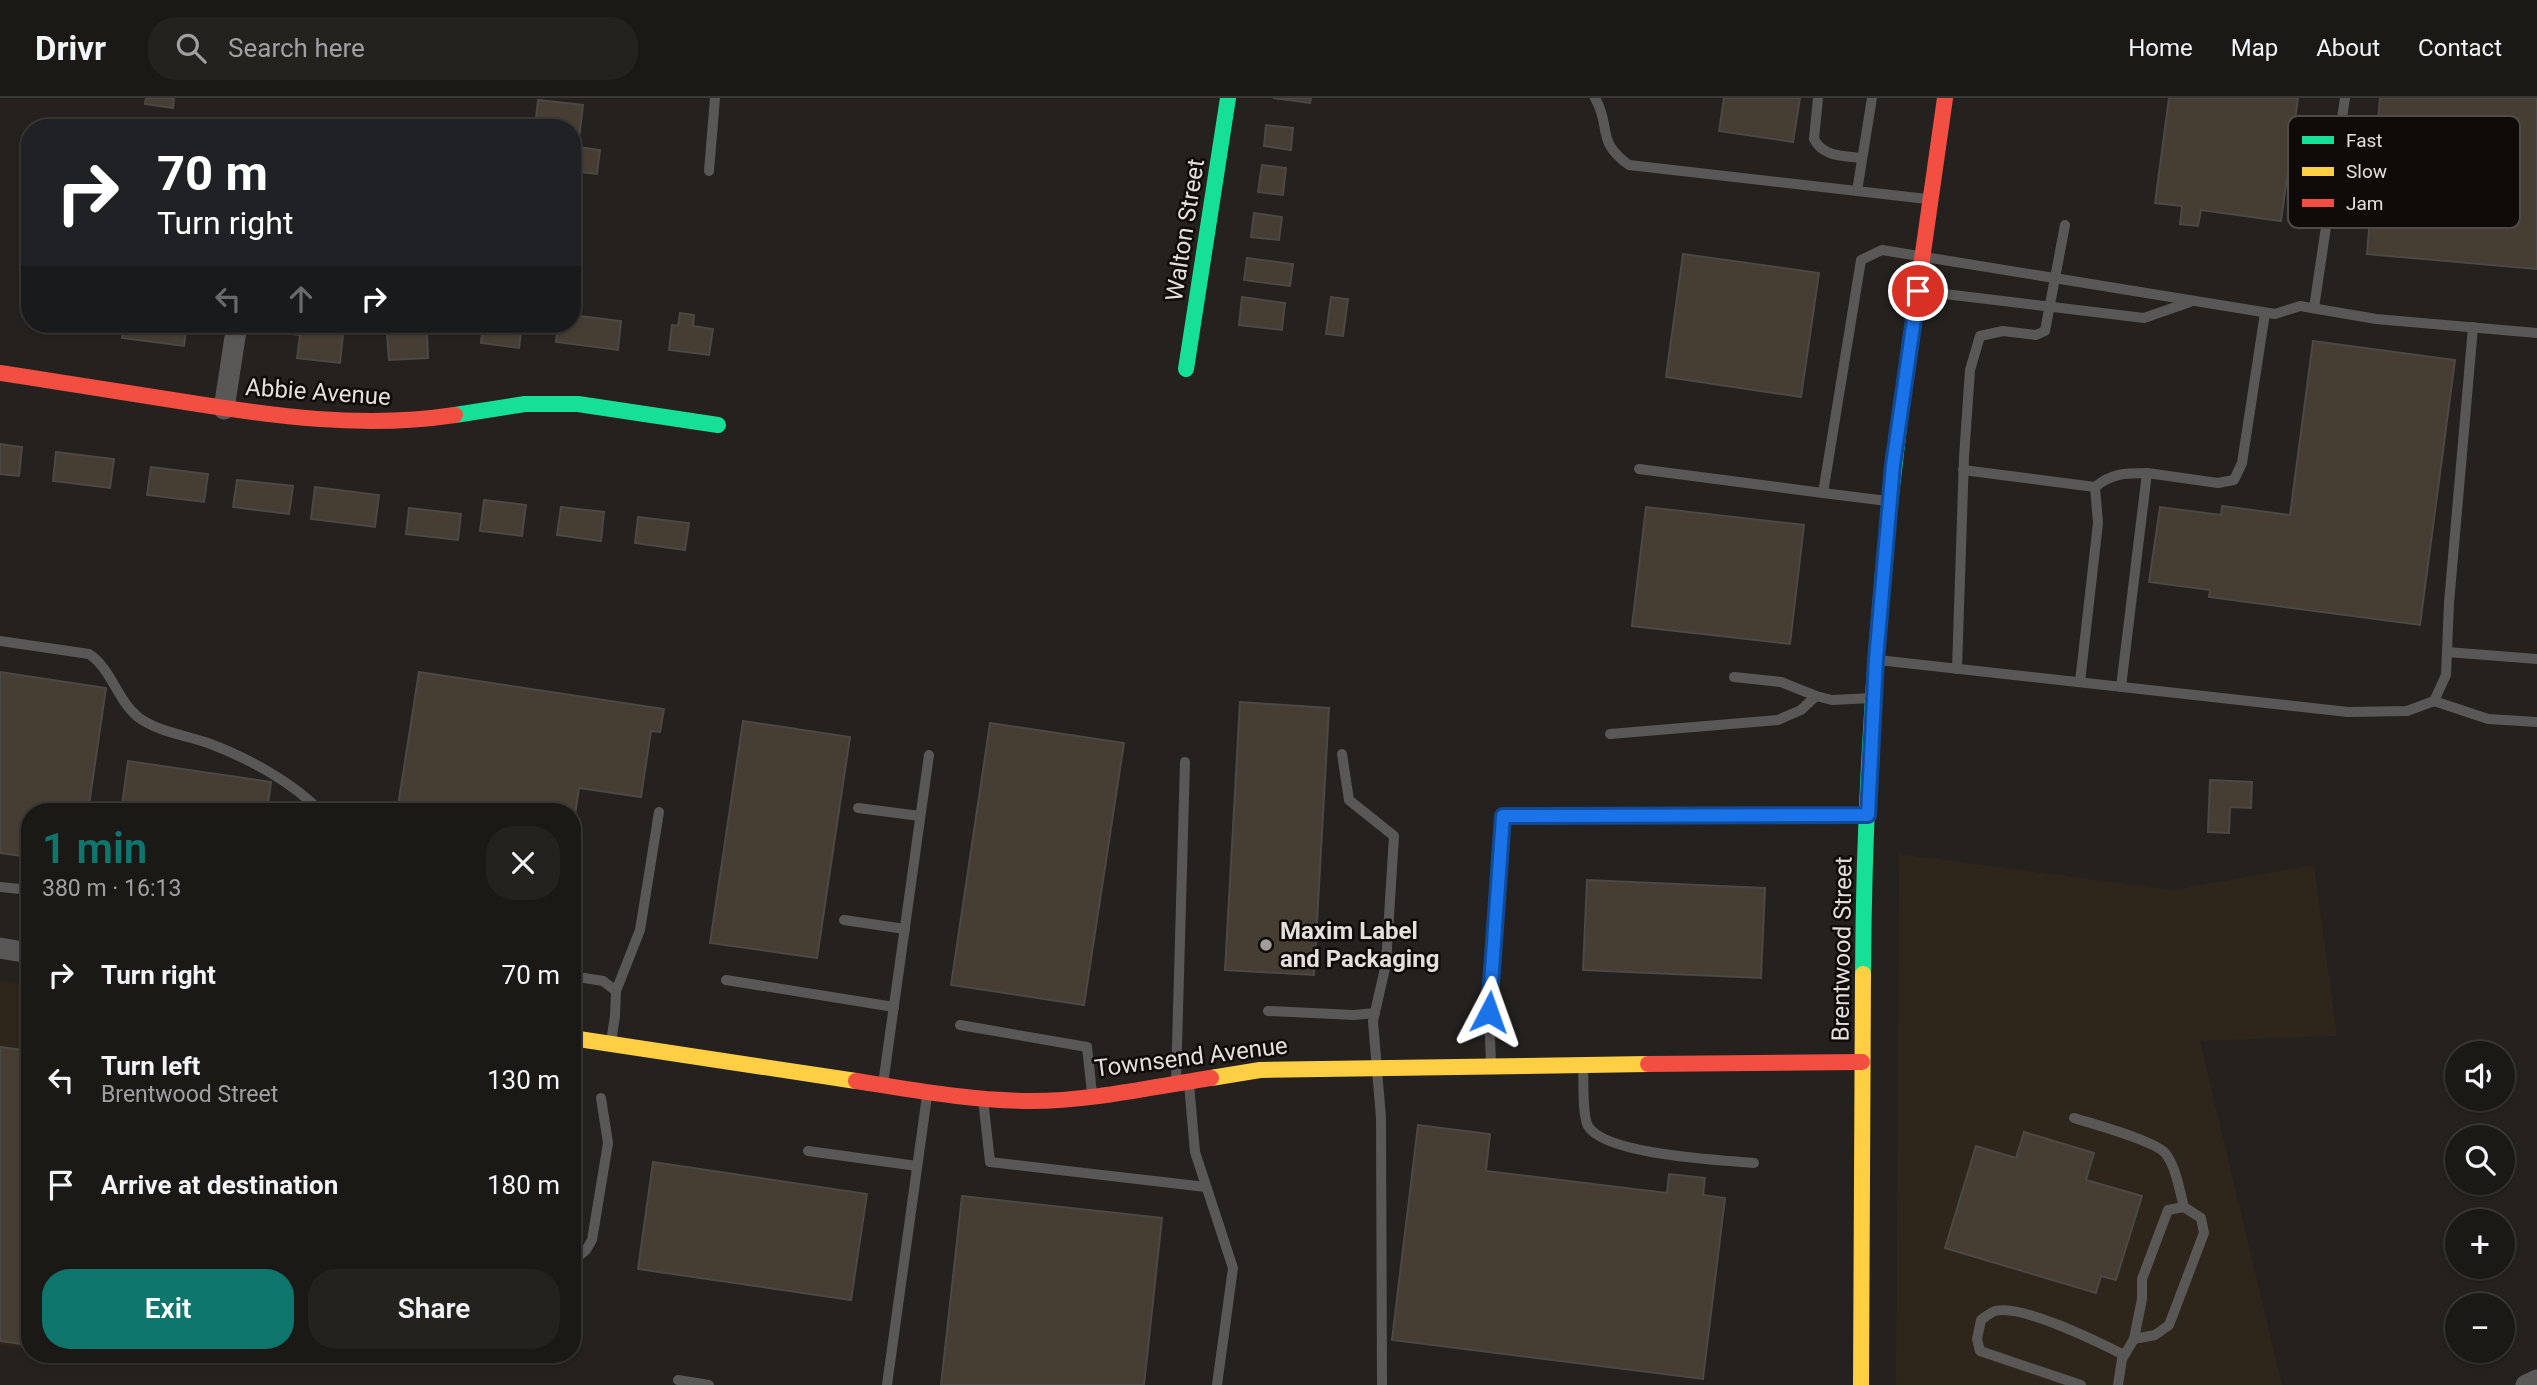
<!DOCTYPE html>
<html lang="en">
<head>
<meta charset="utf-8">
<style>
	:root { --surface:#1b1916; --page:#24221f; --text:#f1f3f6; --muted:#a0a0a1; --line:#393835; --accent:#0f766e }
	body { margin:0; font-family:Roboto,sans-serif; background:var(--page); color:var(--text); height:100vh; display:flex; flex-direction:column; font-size:26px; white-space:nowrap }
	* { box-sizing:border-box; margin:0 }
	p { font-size:23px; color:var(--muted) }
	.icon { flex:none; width:38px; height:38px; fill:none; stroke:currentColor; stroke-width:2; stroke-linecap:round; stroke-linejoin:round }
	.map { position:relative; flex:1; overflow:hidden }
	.details { position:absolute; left:21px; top:705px; width:560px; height:560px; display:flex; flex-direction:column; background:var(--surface); border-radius:28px; box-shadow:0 2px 5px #0004,0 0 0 2px var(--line) }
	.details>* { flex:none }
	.banner { position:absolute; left:21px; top:21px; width:560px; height:214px; border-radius:28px; box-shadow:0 2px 5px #0004,0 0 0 2px var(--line); background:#202124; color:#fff; overflow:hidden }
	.tools { position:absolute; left:2445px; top:943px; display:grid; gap:14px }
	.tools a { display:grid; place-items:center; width:70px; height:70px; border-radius:50%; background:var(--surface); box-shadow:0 2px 5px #0004,0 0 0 2px var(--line); font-size:35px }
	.pin { position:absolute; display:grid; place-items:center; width:60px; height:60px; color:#fff; margin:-30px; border:4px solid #fff; border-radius:50%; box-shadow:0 2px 7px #0007 }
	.me { position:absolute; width:77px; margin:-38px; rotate:4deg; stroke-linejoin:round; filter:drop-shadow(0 0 5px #0008) }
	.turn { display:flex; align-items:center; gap:24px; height:147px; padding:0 21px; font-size:32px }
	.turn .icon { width:91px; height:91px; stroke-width:2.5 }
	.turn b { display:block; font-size:49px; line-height:60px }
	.lanes { display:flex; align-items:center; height:66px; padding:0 21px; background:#0003; justify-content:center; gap:35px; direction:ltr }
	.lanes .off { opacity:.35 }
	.round { display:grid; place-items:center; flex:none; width:74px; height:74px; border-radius:28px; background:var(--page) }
	.head { display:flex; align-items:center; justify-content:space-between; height:119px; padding:0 21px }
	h1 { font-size:42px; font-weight:600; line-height:52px; color:var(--accent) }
	.primary-button { display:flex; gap:14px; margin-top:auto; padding:14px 21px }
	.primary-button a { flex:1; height:80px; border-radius:28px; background:var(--accent); color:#fff; font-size:28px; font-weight:600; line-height:80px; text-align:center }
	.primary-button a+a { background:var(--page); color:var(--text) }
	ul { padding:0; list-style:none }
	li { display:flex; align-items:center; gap:21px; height:105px; padding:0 21px }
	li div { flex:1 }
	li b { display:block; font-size:26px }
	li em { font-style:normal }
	header { display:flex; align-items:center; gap:42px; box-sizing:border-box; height:98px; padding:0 35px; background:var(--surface); border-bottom:2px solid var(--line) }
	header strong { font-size:33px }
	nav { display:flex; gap:38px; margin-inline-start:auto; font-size:24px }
	.search { width:490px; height:63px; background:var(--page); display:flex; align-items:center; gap:18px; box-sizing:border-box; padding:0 24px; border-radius:28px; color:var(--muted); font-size:26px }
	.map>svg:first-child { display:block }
	.built { fill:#2e251b }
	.building { fill:#463e33; stroke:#4b4845; stroke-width:2 }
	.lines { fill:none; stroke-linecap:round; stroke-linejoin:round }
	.lane { stroke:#5a5857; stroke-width:10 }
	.street { stroke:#5a5857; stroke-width:21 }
	.fast { stroke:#16e098; stroke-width:16 }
	.slow { stroke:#ffcf43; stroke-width:16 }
	.jam { stroke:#f24e42; stroke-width:16 }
	.route-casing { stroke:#114b97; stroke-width:18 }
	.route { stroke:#1a73e8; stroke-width:12 }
	.poi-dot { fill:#a09c99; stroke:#0e0b09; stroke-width:2.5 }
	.labels { text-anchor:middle; stroke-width:5; stroke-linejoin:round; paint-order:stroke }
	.street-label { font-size:24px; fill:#e3dfdb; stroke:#0e0b09 }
	.poi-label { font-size:24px; font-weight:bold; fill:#e3dfdb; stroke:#0e0b09; text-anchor:start }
	.key { fill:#0e0b09; stroke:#4e4b48; stroke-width:2 }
	.key-label { font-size:19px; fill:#e3dfdb }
</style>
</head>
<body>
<header>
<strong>Drivr</strong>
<div class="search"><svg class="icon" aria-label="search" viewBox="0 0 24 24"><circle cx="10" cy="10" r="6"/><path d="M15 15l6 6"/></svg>Search here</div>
<nav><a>Home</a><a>Map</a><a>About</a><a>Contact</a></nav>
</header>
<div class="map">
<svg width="2537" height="1287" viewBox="0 0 2537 1287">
	<rect width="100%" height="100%" fill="#24211e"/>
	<!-- built -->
	<g class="built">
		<polygon points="1899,756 2172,792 2314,767 2337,938 2200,943 2282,1287 1896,1287"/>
		<polygon points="0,883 30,887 30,1252 0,1247"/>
	</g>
	<!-- building -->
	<g class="building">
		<polygon points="146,0 174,0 173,10 145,6"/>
		<polygon points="1273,0 1311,0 1310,5"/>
		<polygon points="1724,0 1800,0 1793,44 1719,33"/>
		<polygon points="2169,0 2298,0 2281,123 2201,112 2198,128 2180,126 2182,108 2155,105"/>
		<polygon points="2380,0 2537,0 2537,171 2367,156"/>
		<polygon points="538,2 583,7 578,49 600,52 597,76 572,73 572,30 535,30"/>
		<polygon points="1266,27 1293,30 1291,52 1264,48"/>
		<polygon points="1262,67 1286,70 1283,97 1258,94"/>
		<polygon points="1254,115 1282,119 1279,142 1251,139"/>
		<polygon points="1683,156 1819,175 1801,299 1666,279"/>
		<polygon points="1247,160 1293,166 1290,188 1244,182"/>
		<polygon points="1242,199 1285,205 1282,232 1239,227"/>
		<polygon points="1331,199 1348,201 1343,238 1326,236"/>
		<polygon points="680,215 694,217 693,228 713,231 709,257 669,252 672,227 678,228"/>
		<polygon points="572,217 621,223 618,252 556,244 558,226 572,226"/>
		<polygon points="40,226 79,226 79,233 40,229"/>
		<polygon points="124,226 187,226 184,248 122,240"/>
		<polygon points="284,226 299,226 298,230 343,236 340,265 297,260 300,237 283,235"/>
		<polygon points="483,226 522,226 519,250 481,245"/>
		<polygon points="427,234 428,260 389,262 387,236"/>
		<polygon points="2313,243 2455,262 2420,527 2209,499 2210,492 2149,484 2160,409 2221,417 2222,408 2290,417"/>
		<polygon points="0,346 22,349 19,378 0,376"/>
		<polygon points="56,354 114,361 110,390 53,383"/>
		<polygon points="151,369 208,376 204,404 147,397"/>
		<polygon points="237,382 293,388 289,416 233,409"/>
		<polygon points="315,389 379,397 375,429 311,421"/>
		<polygon points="484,402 526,407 522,438 480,433"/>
		<polygon points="561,409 604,414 601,443 557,437"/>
		<polygon points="1646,409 1804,427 1790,546 1632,528"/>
		<polygon points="409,410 461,416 458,442 406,436"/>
		<polygon points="638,419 689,425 685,452 635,445"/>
		<polygon points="0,574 106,590 88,714 30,714 30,759 0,755"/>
		<polygon points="419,574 664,611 660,634 651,633 641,699 579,690 572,736 572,714 397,714"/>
		<polygon points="1240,604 1329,610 1314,877 1225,872"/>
		<polygon points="743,623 850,639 817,860 710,845"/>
		<polygon points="990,625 1124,645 1084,907 951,887"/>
		<polygon points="128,663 271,684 267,714 121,714"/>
		<polygon points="2210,682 2252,684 2251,710 2230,709 2229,735 2208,734"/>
		<polygon points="1587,782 1765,790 1761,880 1583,872"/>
		<polygon points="0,949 30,953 30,1247 0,1243"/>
		<polygon points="1418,1027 1490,1036 1486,1073 1667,1095 1669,1076 1705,1080 1703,1097 1725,1100 1703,1281 1392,1242"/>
		<polygon points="2024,1034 2094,1055 2086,1082 2142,1098 2116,1182 2101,1178 2096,1195 1945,1150 1976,1048 2016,1060"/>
		<polygon points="653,1064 867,1096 851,1202 638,1171"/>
		<polygon points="962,1098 1162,1120 1144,1287 941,1287"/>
	</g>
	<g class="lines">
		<!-- lane -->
		<g class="lane">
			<path d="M 1595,0 C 1612,29 1595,43 1629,67 L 1927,101"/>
			<path d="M 1818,0 L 1814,41 C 1823,59 1844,58 1862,60"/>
			<polyline points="709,73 715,0"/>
			<polyline points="1857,93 1872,0"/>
			<polyline points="1920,193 2144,220 2190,204"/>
			<polyline points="2314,210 2345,0"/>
			<polyline points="1639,371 1823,395"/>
			<path d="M 1963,372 L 2095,389 C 2112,375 2126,375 2147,375"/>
			<polyline points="1887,403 1823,395 1861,162 1882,152 2275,216 2300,208 2376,221 2537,235"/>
			<path d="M 0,543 L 89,556 C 111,570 117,602 138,619 C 158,634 185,637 208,645 C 246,659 293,684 321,714"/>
			<polyline points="2447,554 2537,561"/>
			<polyline points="1878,562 2348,614 2407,613 2434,603 2446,577 2449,505 2473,229"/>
			<polyline points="1957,571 1964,359 1970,272 1980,238 2003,233 2036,237 2045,233 2065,127"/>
			<polyline points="1734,579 1781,584 1816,598 1832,602 1872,600"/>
			<polyline points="2080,584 2098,425 2095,389"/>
			<polyline points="2121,589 2147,375 2218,385 2234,382 2242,365 2265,215"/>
			<polyline points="2434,603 2488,621 2537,624"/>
			<polyline points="1610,636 1778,622 1801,612 1816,598"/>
			<polyline points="1342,656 1349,702 1394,738 1386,866 1373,923 1381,1020 1382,1287"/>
			<polyline points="858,710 920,718"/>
			<polyline points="0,789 30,792"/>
			<polyline points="844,822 905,831"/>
			<polyline points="572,878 603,883 616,893 615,918 611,944"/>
			<polyline points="726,882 894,909"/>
			<polyline points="616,893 640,832 659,714"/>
			<polyline points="1268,913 1354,917 1375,915"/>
			<polyline points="960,927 1087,949 1092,995"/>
			<polyline points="1491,966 1489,914 1503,718 1865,717"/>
			<path d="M 1583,969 C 1584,983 1582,1017 1588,1028 C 1605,1057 1721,1062 1754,1065"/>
			<polyline points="1176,983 1185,664"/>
			<polyline points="883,986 929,657"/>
			<polyline points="1189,986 1195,1054 1233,1170 1217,1287"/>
			<polyline points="983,1001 990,1064 1206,1089"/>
			<path d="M 2074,1020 C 2093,1026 2157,1043 2166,1056 C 2177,1072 2179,1091 2184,1109 L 2201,1120 L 2204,1135 L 2169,1227 L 2155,1237 L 2134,1241 L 2122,1261 L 2118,1287"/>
			<polyline points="808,1053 917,1068"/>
			<polyline points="572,1164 586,1152 592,1142 608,1045 601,1000"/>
			<polyline points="2134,1241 2142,1201 2142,1181 2168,1112 2184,1109"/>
			<polyline points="678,1282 709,1287"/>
			<polyline points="887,1287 927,998"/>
			<path d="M 2081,1287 L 1980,1253 L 1977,1241 L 1981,1222 C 1985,1219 1991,1214 1995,1213 C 2022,1206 2098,1244 2124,1257"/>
		</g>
		<!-- street -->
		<g class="street">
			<polyline points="224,311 237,226"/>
			<polyline points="0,850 30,855"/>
			<polyline points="2526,1287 2537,1282"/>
		</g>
		<!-- fast -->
		<g class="fast">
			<polyline points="1186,271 1228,0"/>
			<polyline points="455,317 525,306 578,306 718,327"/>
			<path d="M 1863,876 C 1864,663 1881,449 1911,239"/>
		</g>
		<!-- slow -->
		<g class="slow">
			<polyline points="572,940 856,983"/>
			<polyline points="1211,980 1260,972 1648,966"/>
			<polyline points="1861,1287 1863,876"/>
		</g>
		<!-- jam -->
		<g class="jam">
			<polyline points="1911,239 1945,0"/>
			<path d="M 0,275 C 60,284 120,294 179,303 C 272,318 362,331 455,317"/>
			<polyline points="1648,966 1862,964"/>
			<path d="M 856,983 C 914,992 972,1003 1031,1003 C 1090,1003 1152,989 1211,980"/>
		</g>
	</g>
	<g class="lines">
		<!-- route casing -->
		<g class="route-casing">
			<polyline id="route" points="1489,914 1503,718 1868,717 1876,562 1893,367 1918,193"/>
		</g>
		<!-- route -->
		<use href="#route" class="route"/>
	</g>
	<!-- markers -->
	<circle class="poi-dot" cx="1266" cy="847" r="7"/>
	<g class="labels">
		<!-- street labels -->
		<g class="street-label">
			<text transform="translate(1185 132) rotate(-81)" y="8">Walton Street</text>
			<text transform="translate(318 294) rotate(4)" y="8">Abbie Avenue</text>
			<text transform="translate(1842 851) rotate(-89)" y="8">Brentwood Street</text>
			<text transform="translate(1191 959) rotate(-7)" y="8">Townsend Avenue</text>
		</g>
		<!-- poi labels -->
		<g class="poi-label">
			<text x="1280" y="841">Maxim Label<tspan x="1280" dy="28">and Packaging</tspan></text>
		</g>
	</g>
	<!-- legend -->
	<rect x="2288" y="18" width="232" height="112" rx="10" class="key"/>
	<rect x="2302" y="38" width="32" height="8" fill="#16e098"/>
	<rect x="2302" y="69" width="32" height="9" fill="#ffcf43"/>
	<rect x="2302" y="101" width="32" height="8" fill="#f24e42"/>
	<g class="key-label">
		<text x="2346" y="49">Fast</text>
		<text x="2346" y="80">Slow</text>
		<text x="2346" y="112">Jam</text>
	</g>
</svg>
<div class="tools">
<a><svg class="icon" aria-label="sound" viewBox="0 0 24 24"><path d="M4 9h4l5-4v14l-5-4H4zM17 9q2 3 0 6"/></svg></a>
<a><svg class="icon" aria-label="search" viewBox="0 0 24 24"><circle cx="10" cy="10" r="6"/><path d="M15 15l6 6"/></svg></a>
<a>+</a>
<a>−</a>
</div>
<div class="pin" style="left:1918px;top:193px;background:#d93025"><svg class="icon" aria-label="arrive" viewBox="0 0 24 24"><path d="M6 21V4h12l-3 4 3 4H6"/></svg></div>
<svg class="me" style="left:1489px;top:914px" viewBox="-20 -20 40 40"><path d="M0-17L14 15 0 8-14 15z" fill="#1a73e8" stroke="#fff" stroke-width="4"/></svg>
<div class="banner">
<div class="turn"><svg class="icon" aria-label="right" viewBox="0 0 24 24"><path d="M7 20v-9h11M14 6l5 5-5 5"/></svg><div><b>70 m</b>Turn right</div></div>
<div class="lanes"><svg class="icon off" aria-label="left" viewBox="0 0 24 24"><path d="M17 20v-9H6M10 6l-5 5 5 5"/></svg><svg class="icon off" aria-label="ahead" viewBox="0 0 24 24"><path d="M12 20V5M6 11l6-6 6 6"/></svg><svg class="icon" aria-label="right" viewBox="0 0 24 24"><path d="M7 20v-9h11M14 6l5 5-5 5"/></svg></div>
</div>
<section class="details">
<div class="head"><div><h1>1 min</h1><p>380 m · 16:13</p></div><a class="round"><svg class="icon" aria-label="close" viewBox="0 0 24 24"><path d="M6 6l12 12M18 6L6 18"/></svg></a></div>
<ul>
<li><svg class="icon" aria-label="right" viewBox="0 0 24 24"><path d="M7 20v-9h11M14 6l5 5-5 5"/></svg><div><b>Turn right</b></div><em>70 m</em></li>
<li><svg class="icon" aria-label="left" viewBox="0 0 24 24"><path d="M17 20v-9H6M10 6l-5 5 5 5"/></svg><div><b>Turn left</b><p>Brentwood Street</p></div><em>130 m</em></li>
<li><svg class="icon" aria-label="arrive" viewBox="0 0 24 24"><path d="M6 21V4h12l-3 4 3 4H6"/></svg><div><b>Arrive at destination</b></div><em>180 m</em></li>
</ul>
<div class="primary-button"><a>Exit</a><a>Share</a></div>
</section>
</div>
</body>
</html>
